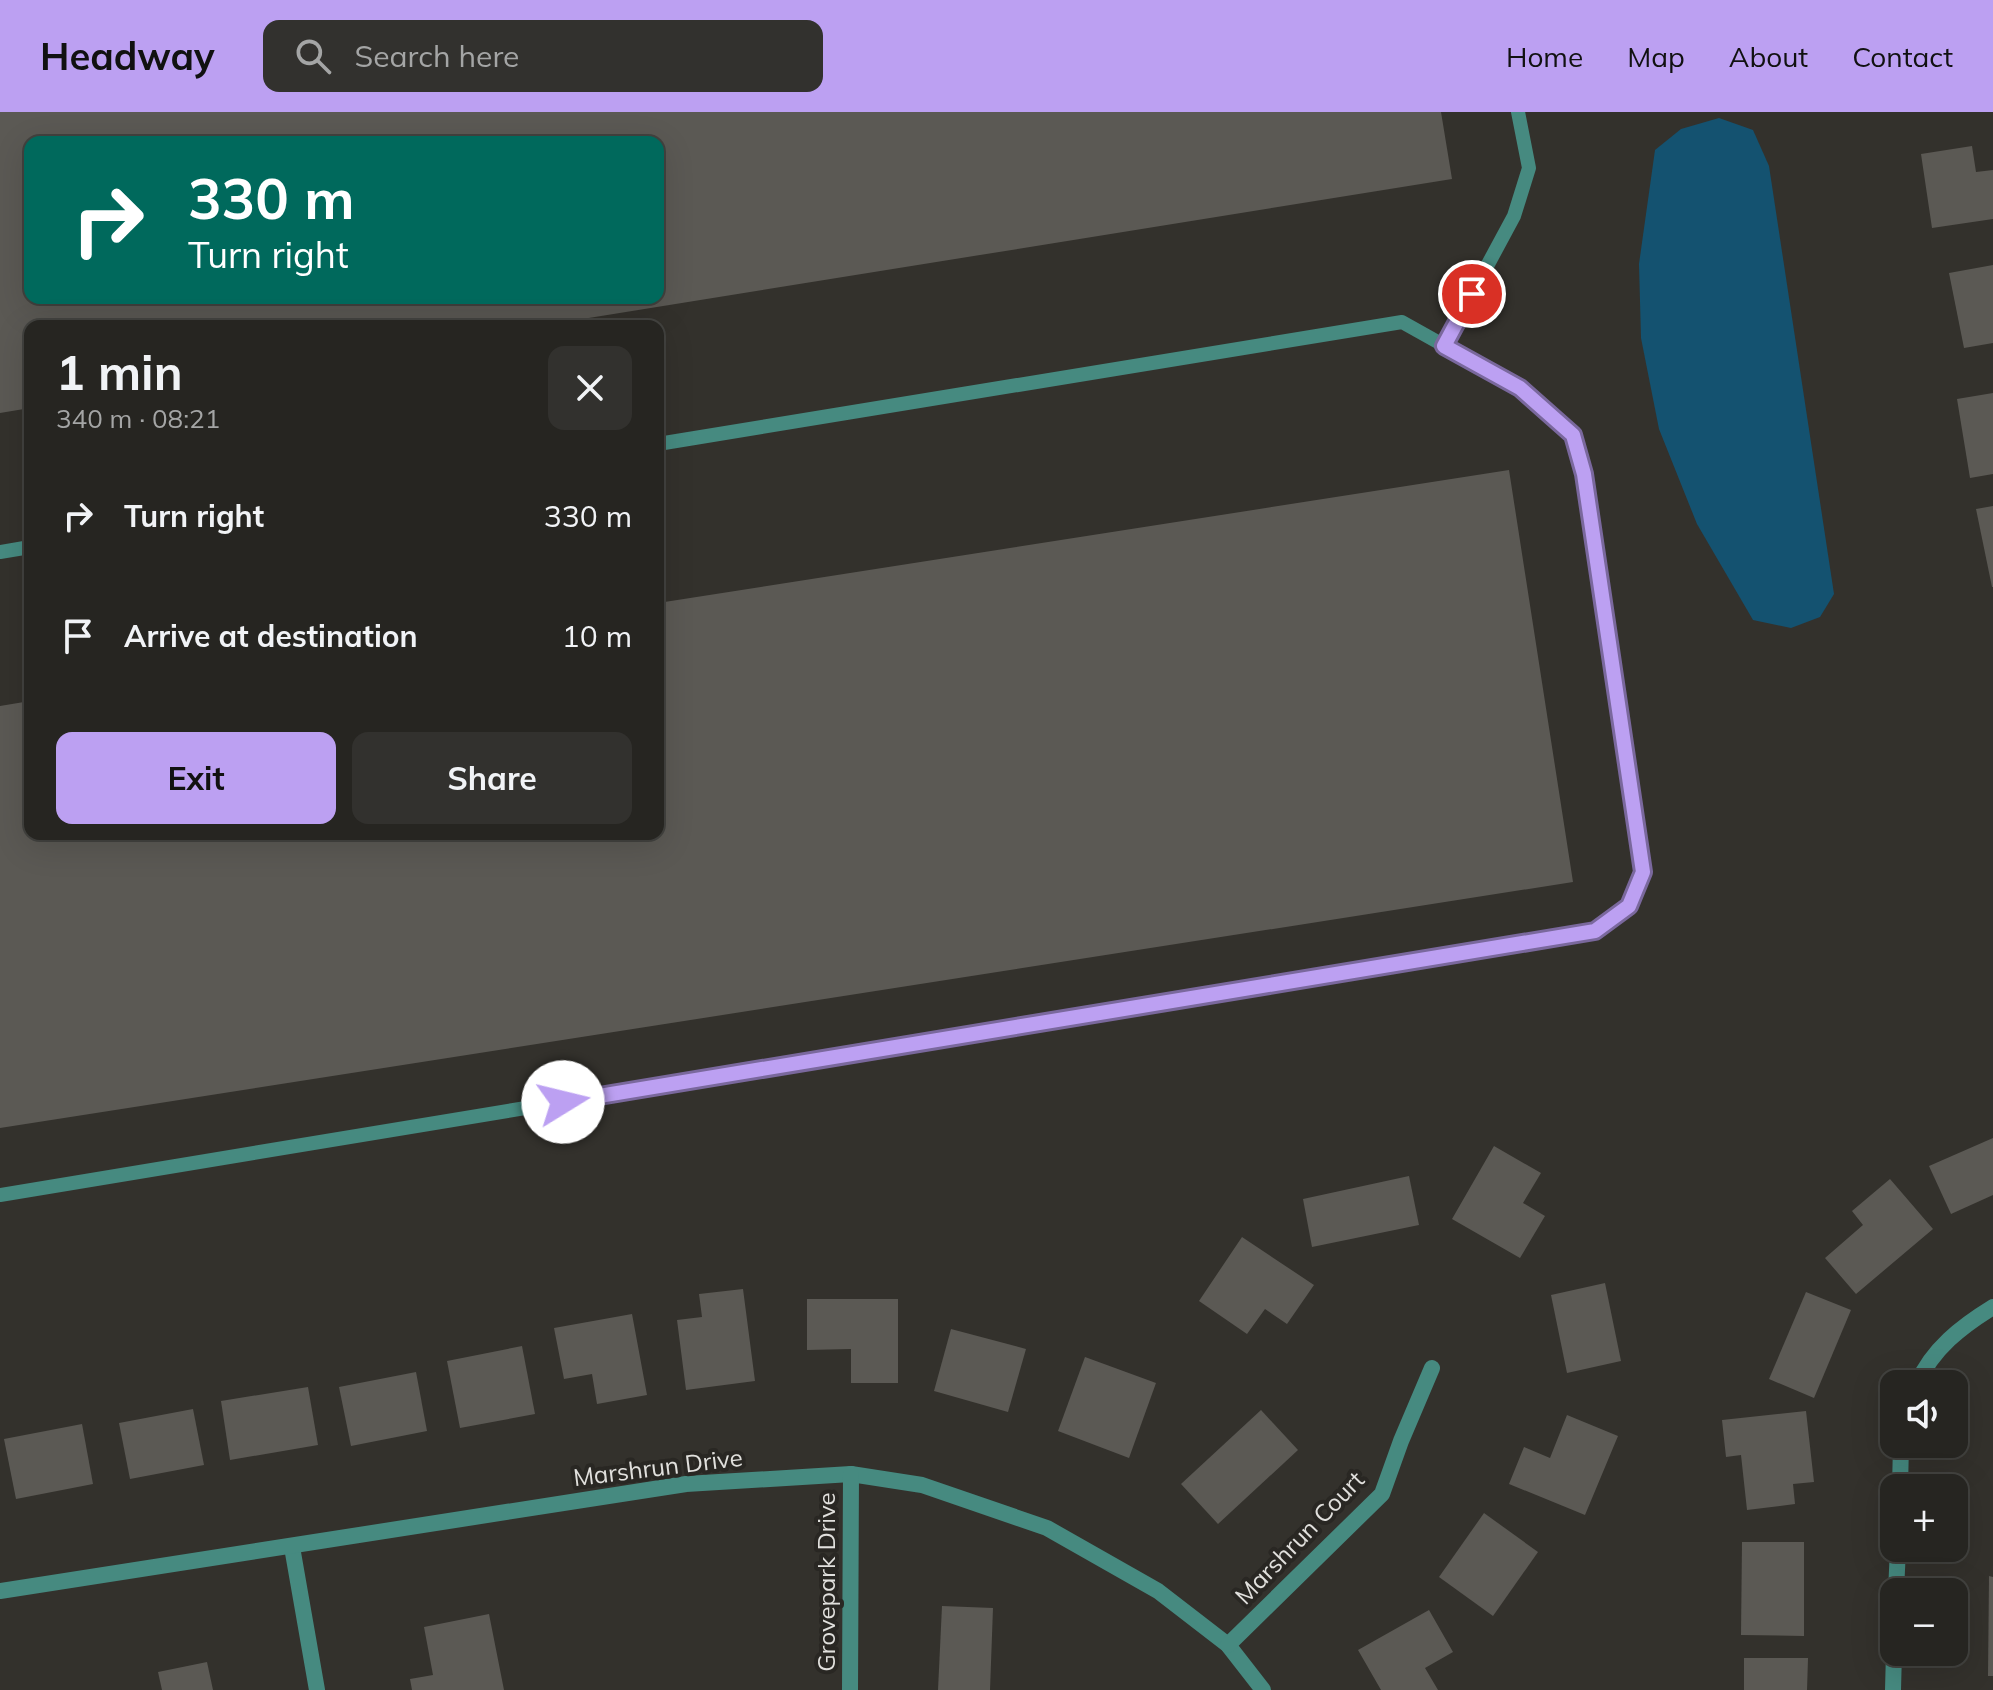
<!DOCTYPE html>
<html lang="en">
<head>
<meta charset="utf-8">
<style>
	:root { --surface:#262521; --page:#32312e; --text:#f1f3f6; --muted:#a4a5a5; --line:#42423f; --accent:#bca0f2 }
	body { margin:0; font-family:Mulish,sans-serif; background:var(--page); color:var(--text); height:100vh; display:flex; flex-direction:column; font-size:30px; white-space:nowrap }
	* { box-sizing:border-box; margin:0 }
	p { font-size:26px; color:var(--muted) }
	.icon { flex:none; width:44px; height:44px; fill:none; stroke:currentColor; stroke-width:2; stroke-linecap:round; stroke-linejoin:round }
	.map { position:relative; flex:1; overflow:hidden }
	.drawer { position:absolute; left:24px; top:208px; width:640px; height:520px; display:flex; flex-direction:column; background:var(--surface); border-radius:16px; box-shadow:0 8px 32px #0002,0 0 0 2px var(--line) }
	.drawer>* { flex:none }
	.banner { position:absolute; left:24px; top:24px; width:640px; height:168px; border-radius:16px; box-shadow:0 8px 32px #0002,0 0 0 2px var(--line); background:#00695c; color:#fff; overflow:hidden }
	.fabs { position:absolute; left:1880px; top:1258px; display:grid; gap:16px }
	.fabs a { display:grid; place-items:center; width:88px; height:88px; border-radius:16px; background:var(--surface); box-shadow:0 8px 32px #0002,0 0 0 2px var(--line); font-size:40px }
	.pin { position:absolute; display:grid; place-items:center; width:68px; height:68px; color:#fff; margin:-34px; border:4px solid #fff; border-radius:50%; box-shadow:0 2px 8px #0007 }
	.me { position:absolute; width:88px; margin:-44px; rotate:81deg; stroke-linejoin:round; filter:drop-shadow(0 0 6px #0008) }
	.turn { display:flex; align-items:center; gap:28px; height:168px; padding:0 32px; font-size:36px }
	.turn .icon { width:104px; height:104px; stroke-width:2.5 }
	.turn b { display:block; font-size:56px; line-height:68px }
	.round { display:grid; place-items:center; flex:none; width:84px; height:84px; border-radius:16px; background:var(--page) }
	.summary { display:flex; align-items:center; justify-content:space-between; height:136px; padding:0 32px }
	h1 { font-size:48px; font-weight:700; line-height:60px }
	.button { display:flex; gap:16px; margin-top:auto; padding:16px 32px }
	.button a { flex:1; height:92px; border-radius:16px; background:var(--accent); color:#111; font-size:32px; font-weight:700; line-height:92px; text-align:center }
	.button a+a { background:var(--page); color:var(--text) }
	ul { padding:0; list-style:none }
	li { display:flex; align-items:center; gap:24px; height:120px; padding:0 32px }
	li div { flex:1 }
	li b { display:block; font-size:30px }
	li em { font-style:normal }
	header { display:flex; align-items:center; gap:48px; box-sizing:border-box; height:112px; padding:0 40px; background:var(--accent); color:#111 }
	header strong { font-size:38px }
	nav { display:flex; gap:44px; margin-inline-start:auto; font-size:28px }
	.search { width:560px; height:72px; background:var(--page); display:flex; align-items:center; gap:20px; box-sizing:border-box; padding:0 28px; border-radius:16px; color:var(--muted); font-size:30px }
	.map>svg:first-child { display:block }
	.water { fill:#145270 }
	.building { fill:#5b5954; fill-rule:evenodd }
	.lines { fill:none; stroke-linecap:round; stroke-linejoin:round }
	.lane { stroke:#468a80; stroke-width:14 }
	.street { stroke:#468a80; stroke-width:16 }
	.route-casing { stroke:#7a689d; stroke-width:20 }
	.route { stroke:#bca0f2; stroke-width:14 }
	.labels { text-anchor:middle; stroke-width:8; stroke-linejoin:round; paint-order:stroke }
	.street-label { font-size:24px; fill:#e1e0dd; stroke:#292723 }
</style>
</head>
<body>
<header>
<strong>Headway</strong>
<div class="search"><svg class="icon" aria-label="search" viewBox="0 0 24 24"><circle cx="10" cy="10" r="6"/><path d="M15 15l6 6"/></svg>Search here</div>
<nav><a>Home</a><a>Map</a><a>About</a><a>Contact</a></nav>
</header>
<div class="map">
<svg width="1993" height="1578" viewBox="0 0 1993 1578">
	<rect width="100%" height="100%" fill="#33312c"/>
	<!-- water -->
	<polygon class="water" points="1719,6 1753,18 1769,54 1834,482 1820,505 1791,516 1753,508 1697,412 1659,317 1641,226 1639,152 1655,38 1681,17"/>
	<!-- building -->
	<g class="building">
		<path d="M 0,0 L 1441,0 L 1452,67 L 539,214 L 30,214 L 30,296 L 0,301 ZM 30,30 L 658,30 L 658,186 L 30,186 Z"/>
		<polygon points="1972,34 1976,60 1993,58 1993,107 1932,116 1921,42"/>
		<polygon points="1993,153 1993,231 1964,236 1949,161"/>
		<polygon points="1993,281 1993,362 1970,366 1957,287"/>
		<polygon points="1509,358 1573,770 0,1016 0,594 30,589 30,722 658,722 658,491"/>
		<polygon points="1993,394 1993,475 1992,475 1976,397"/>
		<polygon points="1993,1026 1993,1083 1951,1102 1929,1054"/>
		<polygon points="1494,1034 1541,1061 1523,1091 1545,1104 1520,1146 1452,1107"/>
		<polygon points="1409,1064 1419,1113 1312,1135 1303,1087"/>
		<polygon points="1890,1067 1933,1117 1856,1182 1825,1146 1863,1113 1852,1099"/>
		<polygon points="1242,1125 1314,1173 1287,1212 1265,1197 1247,1222 1199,1189"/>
		<polygon points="1605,1171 1621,1249 1567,1261 1551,1183"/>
		<polygon points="743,1177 755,1269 686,1278 677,1208 702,1205 699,1182"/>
		<polygon points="1806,1180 1851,1198 1814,1286 1769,1267"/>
		<polygon points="807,1187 898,1187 898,1271 851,1271 851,1237 807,1238"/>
		<polygon points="632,1202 647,1283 597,1292 592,1262 564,1267 554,1216"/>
		<polygon points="951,1217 1026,1237 1008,1300 934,1279"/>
		<polygon points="522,1234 535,1302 460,1316 447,1249"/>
		<polygon points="1085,1245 1156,1271 1129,1346 1058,1319"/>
		<polygon points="416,1260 427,1319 351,1334 339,1275"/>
		<polygon points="308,1275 318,1333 230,1348 221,1289"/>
		<polygon points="193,1297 204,1353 130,1367 119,1311"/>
		<polygon points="1261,1298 1298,1338 1218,1412 1181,1372"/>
		<polygon points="1806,1299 1814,1370 1793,1372 1795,1392 1747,1398 1741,1343 1726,1345 1722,1308"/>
		<polygon points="1567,1303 1618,1324 1585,1403 1509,1372 1524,1335 1550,1346"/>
		<polygon points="82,1312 93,1372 16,1387 4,1327"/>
		<polygon points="1484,1401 1538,1440 1493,1504 1439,1465"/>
		<polygon points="1742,1430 1804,1430 1804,1524 1741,1523"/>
		<polygon points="1989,1464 1993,1465 1993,1564 1988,1564"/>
		<polygon points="942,1494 993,1496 990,1578 938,1578"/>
		<polygon points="1429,1498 1453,1540 1425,1556 1438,1578 1381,1578 1358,1538"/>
		<polygon points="489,1502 504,1578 412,1578 410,1567 433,1563 424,1515"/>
		<polygon points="1744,1546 1808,1546 1807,1578 1744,1578"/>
		<polygon points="207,1550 213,1578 162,1578 158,1560"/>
	</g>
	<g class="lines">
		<!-- lane -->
		<g class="lane">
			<polyline points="1444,234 1514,104 1529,56 1518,0"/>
			<polyline points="0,440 30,435"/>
			<polyline points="0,1083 1595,819 1629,794 1643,760 1584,362 1573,323 1520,276 1402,210 658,332"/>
		</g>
		<!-- street -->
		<g class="street">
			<path d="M 1917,1272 C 1932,1237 1962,1214 1993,1195"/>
			<polyline points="1900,1376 1901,1332"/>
			<polyline points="292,1435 317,1578"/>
			<polyline points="0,1479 686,1372 851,1362 922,1373 1047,1416 1158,1479 1228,1533 1263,1578"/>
			<polyline points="1896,1480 1898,1436"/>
			<polyline points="1228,1533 1382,1382 1401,1329 1432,1256"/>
			<polyline points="850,1578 851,1362"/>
			<polyline points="1893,1578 1894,1540"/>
		</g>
	</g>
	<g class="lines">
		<!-- route casing -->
		<g class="route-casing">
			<polyline id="route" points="563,990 1595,819 1629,794 1643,760 1584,362 1573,323 1520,276 1444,234 1472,182"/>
		</g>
		<!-- route -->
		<use href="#route" class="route"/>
	</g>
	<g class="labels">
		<!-- street labels -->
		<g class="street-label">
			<text transform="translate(658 1356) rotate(-7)" y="8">Marshrun Drive</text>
			<text transform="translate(1300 1426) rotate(-46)" y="8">Marshrun Court</text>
			<text transform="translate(827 1470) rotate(-90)" y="8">Grovepark Drive</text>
		</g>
	</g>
</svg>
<div class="fabs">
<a><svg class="icon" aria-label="sound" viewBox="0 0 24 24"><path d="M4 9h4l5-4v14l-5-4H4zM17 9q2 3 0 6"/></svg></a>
<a>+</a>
<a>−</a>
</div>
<div class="pin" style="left:1472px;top:182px;background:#d93025"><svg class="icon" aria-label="arrive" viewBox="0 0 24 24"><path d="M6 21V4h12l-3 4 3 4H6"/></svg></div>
<svg class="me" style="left:563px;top:990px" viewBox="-20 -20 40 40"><circle r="19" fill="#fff"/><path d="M0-13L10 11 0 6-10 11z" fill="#bca0f2"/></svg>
<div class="banner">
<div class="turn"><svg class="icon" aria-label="right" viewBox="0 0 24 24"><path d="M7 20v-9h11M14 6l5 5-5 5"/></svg><div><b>330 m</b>Turn right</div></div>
</div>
<section class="drawer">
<div class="summary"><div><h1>1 min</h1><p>340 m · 08:21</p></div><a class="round"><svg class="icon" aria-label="close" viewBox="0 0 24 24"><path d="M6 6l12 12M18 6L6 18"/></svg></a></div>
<ul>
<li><svg class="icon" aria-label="right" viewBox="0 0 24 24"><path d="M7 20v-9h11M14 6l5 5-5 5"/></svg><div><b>Turn right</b></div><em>330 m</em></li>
<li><svg class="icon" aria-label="arrive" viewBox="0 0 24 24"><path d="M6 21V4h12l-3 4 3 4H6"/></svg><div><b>Arrive at destination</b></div><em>10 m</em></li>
</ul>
<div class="button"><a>Exit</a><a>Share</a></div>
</section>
</div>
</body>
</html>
